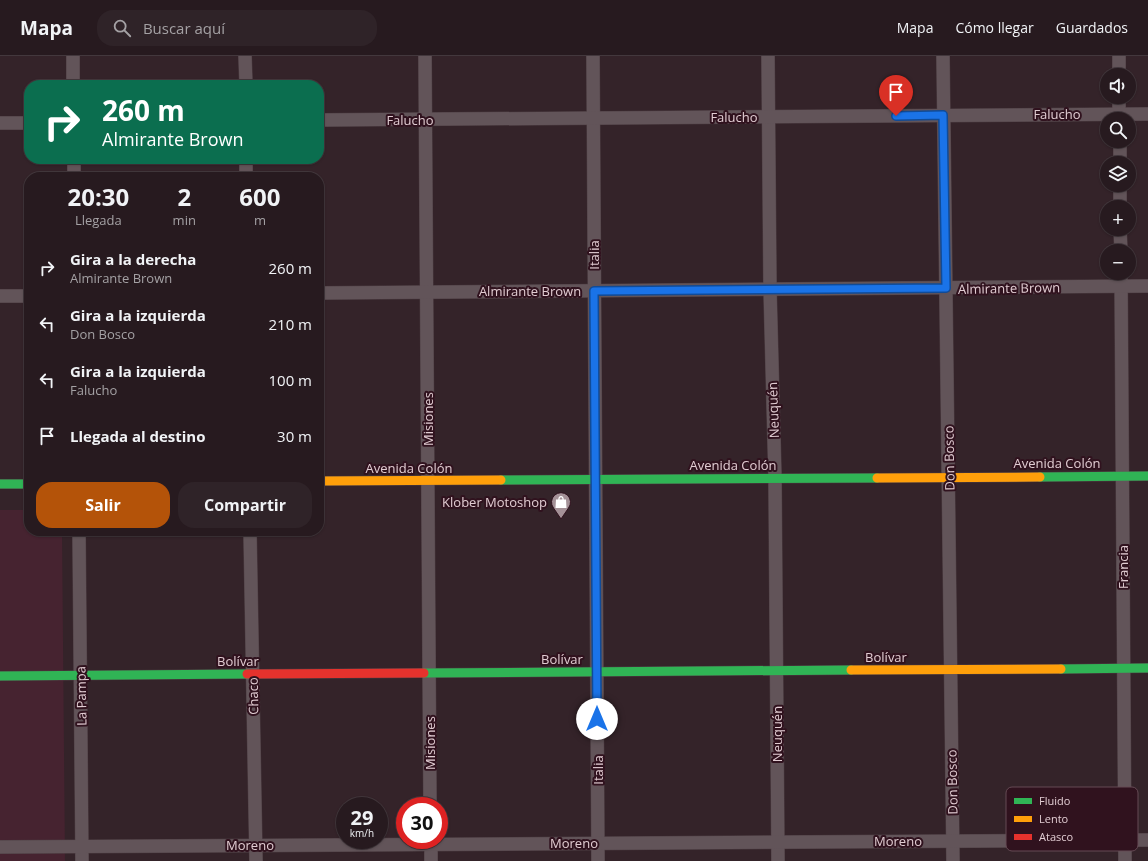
<!DOCTYPE html>
<html lang="es">
<head>
<meta charset="utf-8">
<style>
	:root { --surface:#271a1f; --page:#2f2328; --text:#f1f3f6; --muted:#a4a1a4; --line:#43383d; --accent:#b45309 }
	body { margin:0; font-family:"Open Sans",sans-serif; background:var(--page); color:var(--text); height:100vh; display:flex; flex-direction:column; font-size:15px; white-space:nowrap }
	* { box-sizing:border-box; margin:0 }
	p { font-size:13px; color:var(--muted) }
	.icon { flex:none; width:22px; height:22px; fill:none; stroke:currentColor; stroke-width:2; stroke-linecap:round; stroke-linejoin:round }
	.map { position:relative; flex:1; overflow:hidden }
	.drawer { position:absolute; left:24px; top:116px; width:300px; height:364px; display:flex; flex-direction:column; background:var(--surface); border-radius:16px; box-shadow:0 1px 3px #0004,0 0 0 1px var(--line) }
	.drawer>* { flex:none }
	.guide { position:absolute; left:24px; top:24px; width:300px; height:84px; border-radius:16px; box-shadow:0 1px 3px #0004,0 0 0 1px var(--line); background:#0b6e4f; color:#fff; overflow:hidden }
	.tools { position:absolute; left:1100px; top:12px; display:grid; gap:8px }
	.tools a { display:grid; place-items:center; width:36px; height:36px; border-radius:50%; background:var(--surface); box-shadow:0 1px 3px #0004,0 0 0 1px var(--line); font-size:20px }
	.speed { position:absolute; left:336px; top:741px; display:flex; gap:8px; font-size:20px; font-weight:700; text-align:center }
	.speed>* { display:grid; place-content:center; width:52px; height:52px; border-radius:50%; background:var(--surface); box-shadow:0 1px 3px #0004,0 0 0 1px var(--line); line-height:1 }
	.speed small { font-size:10px; font-weight:400 }
	.speed .limit { border:6px solid #d22; background:#fff; color:#111 }
	.pin { position:absolute; display:grid; place-items:center; width:34px; height:34px; color:#fff; margin:-41px -17px; border-radius:50% 50% 50% 0; rotate:-45deg; box-shadow:0 0 4px #0007 }
	.pin .icon { rotate:45deg }
	.me { position:absolute; width:44px; margin:-22px; rotate:0deg; stroke-linejoin:round; filter:drop-shadow(0 0 3px #0008) }
	.turn { display:flex; align-items:center; gap:14px; height:84px; padding:0 12px; font-size:18px }
	.turn .icon { width:52px; height:52px; stroke-width:2.5 }
	.turn b { display:block; font-size:28px; line-height:34px }
	.eta { display:flex; justify-content:space-evenly; align-items:center; height:68px; text-align:center }
	.eta b { font-size:24px; font-weight:700; line-height:28px }
	.primary-button { display:flex; gap:8px; margin-top:auto; padding:8px 12px }
	.primary-button a { flex:1; height:46px; border-radius:16px; background:var(--accent); color:#fff; font-size:16px; font-weight:700; line-height:46px; text-align:center }
	.primary-button a+a { background:var(--page); color:var(--text) }
	ul { padding:0; list-style:none }
	li { display:flex; align-items:center; gap:12px; height:56px; padding:0 12px }
	li div { flex:1 }
	li b { display:block; font-size:15px }
	li em { font-style:normal }
	header { display:flex; align-items:center; gap:24px; box-sizing:border-box; height:56px; padding:0 20px; background:var(--surface); border-bottom:1px solid var(--line) }
	header strong { font-size:19px }
	nav { display:flex; gap:22px; margin-inline-start:auto; font-size:14px }
	.search { width:280px; height:36px; background:var(--page); display:flex; align-items:center; gap:10px; box-sizing:border-box; padding:0 14px; border-radius:16px; color:var(--muted); font-size:15px }
	.map>svg:first-child { display:block }
	.built { fill:#462330 }
	.lines { fill:none; stroke-linecap:round; stroke-linejoin:round }
	.street-casing { stroke:#4e3f44; stroke-width:14 }
	.fast-casing { stroke:#4e3f44; stroke-width:10 }
	.slow-casing { stroke:#4e3f44; stroke-width:10 }
	.jam-casing { stroke:#4e3f44; stroke-width:10 }
	.street { stroke:#625459; stroke-width:13 }
	.fast { stroke:#30b455; stroke-width:9 }
	.slow { stroke:#ff9f0a; stroke-width:9 }
	.jam { stroke:#e5322d; stroke-width:9 }
	.route-casing { stroke:#114b97; stroke-width:10 }
	.route { stroke:#1a73e8; stroke-width:7 }
	.labels { text-anchor:middle; stroke-width:4; stroke-linejoin:round; paint-order:stroke }
	.street-label { font-size:13px; fill:#e1ccd2; stroke:#30121e }
	.poi-label { font-size:13px; fill:#e1ccd2; stroke:#30121e; text-anchor:end }
	.key { fill:#30121e; stroke:#654a54; stroke-width:1 }
	.key-label { font-size:11px; fill:#e1ccd2 }
</style>
</head>
<body>
<header>
<strong>Mapa</strong>
<div class="search"><svg class="icon" aria-label="search" viewBox="0 0 24 24"><circle cx="10" cy="10" r="6"/><path d="M15 15l6 6"/></svg>Buscar aquí</div>
<nav><a>Mapa</a><a>Cómo llegar</a><a>Guardados</a></nav>
</header>
<div class="map">
<svg width="1148" height="805" viewBox="0 0 1148 805">
	<rect width="100%" height="100%" fill="#342329"/>
	<!-- built -->
	<polygon class="built" points="0,454 29,454 29,475 62,475 65,805 0,805"/>
	<g class="lines">
		<!-- street casing -->
		<g class="street-casing">
			<g id="street">
				<polyline points="73,0 73,29"/>
				<polyline points="245,0 246,29"/>
				<polyline points="425,0 430,750"/>
				<polyline points="593,0 598,805"/>
				<polyline points="768,0 770,233 775,422 778,805"/>
				<polyline points="943,0 953,805"/>
				<polyline points="1119,0 1119,19"/>
				<polyline points="1119,41 1119,63"/>
				<polyline points="319,64 1148,58"/>
				<polyline points="0,67 29,67"/>
				<polyline points="1120,85 1120,107"/>
				<polyline points="74,103 74,121"/>
				<polyline points="246,103 246,121"/>
				<polyline points="1120,129 1120,151"/>
				<polyline points="1120,173 1121,195"/>
				<polyline points="1121,217 1125,805"/>
				<polyline points="319,237 1148,230"/>
				<polyline points="0,240 29,240"/>
				<polyline points="79,475 82,805"/>
				<polyline points="250,475 256,805"/>
				<polyline points="431,784 431,805"/>
				<polyline points="0,791 1148,784"/>
			</g>
		</g>
		<!-- fast casing -->
		<g class="fast-casing">
			<g id="fast">
				<polyline points="1040,421 1148,420"/>
				<polyline points="501,424 877,422"/>
				<polyline points="0,428 29,428"/>
				<polyline points="1061,613 1148,612"/>
				<polyline points="424,617 851,614"/>
				<polyline points="0,620 247,618"/>
			</g>
		</g>
		<!-- slow casing -->
		<g class="slow-casing">
			<g id="slow">
				<polyline points="877,422 1040,421"/>
				<polyline points="319,425 501,424"/>
				<polyline points="851,614 1061,613"/>
			</g>
		</g>
		<!-- jam casing -->
		<g class="jam-casing">
			<polyline id="jam" points="247,618 424,617"/>
		</g>
		<!-- street -->
		<use href="#street" class="street"/>
		<!-- fast -->
		<use href="#fast" class="fast"/>
		<!-- slow -->
		<use href="#slow" class="slow"/>
		<!-- jam -->
		<use href="#jam" class="jam"/>
	</g>
	<g class="lines">
		<!-- route casing -->
		<g class="route-casing">
			<polyline id="route" points="597,663 594,235 946,232 943,59 896,60"/>
		</g>
		<!-- route -->
		<use href="#route" class="route"/>
	</g>
	<!-- icons -->
	<defs>
		<g id="shop-pin" transform="scale(1)"><path d="M0 17L-7.5 6A9.5 9.5 0 1 1 7.5 6Z" fill="#a49197" stroke="#30121e"/><path d="M-5-2.5h2.3a2.7 3.5 0 0 1 5.4 0H5L5.5 6h-11ZM-1.5-2.5h3a1.5 2.3 0 0 0-3 0Z" fill="#fff"/></g>
	</defs>
	<g fill-rule="evenodd">
		<use href="#shop-pin" x="561" y="446"/>
	</g>
	<g class="labels">
		<!-- street labels -->
		<g class="street-label">
			<text x="1057" y="63">Falucho</text>
			<text x="734" y="66">Falucho</text>
			<text x="410" y="69">Falucho</text>
			<text transform="translate(594 199) rotate(-90)" y="5">Italia</text>
			<text transform="translate(1009 232) rotate(-1)" y="5">Almirante Brown</text>
			<text x="530" y="240">Almirante Brown</text>
			<text transform="translate(773 354) rotate(-92)" y="5">Neuquén</text>
			<text transform="translate(428 363) rotate(-90)" y="5">Misiones</text>
			<text transform="translate(949 402) rotate(-91)" y="5">Don Bosco</text>
			<text x="1057" y="412">Avenida Colón</text>
			<text x="733" y="414">Avenida Colón</text>
			<text x="409" y="417">Avenida Colón</text>
			<text transform="translate(1123 511) rotate(-90)" y="5">Francia</text>
			<text x="886" y="606">Bolívar</text>
			<text x="562" y="608">Bolívar</text>
			<text x="238" y="610">Bolívar</text>
			<text transform="translate(81 640) rotate(-91)" y="5">La Pampa</text>
			<text transform="translate(253 640) rotate(-91)" y="5">Chaco</text>
			<text transform="translate(777 678) rotate(-90)" y="5">Neuquén</text>
			<text transform="translate(430 687) rotate(-90)" y="5">Misiones</text>
			<text transform="translate(598 714) rotate(-90)" y="5">Italia</text>
			<text transform="translate(952 726) rotate(-91)" y="5">Don Bosco</text>
			<text x="898" y="790">Moreno</text>
			<text x="574" y="792">Moreno</text>
			<text x="250" y="794">Moreno</text>
		</g>
		<!-- poi labels -->
		<g class="poi-label">
			<text x="547" y="451">Klober Motoshop</text>
		</g>
	</g>
	<!-- legend -->
	<rect x="1006" y="731" width="132" height="64" rx="6" class="key"/>
	<rect x="1014" y="742" width="18" height="6" fill="#30b455"/>
	<rect x="1014" y="760" width="18" height="6" fill="#ff9f0a"/>
	<rect x="1014" y="778" width="18" height="6" fill="#e5322d"/>
	<g class="key-label">
		<text x="1039" y="749">Fluido</text>
		<text x="1039" y="767">Lento</text>
		<text x="1039" y="785">Atasco</text>
	</g>
</svg>
<div class="tools">
<a><svg class="icon" aria-label="sound" viewBox="0 0 24 24"><path d="M4 9h4l5-4v14l-5-4H4zM17 9q2 3 0 6"/></svg></a>
<a><svg class="icon" aria-label="search" viewBox="0 0 24 24"><circle cx="10" cy="10" r="6"/><path d="M15 15l6 6"/></svg></a>
<a><svg class="icon" aria-label="layers" viewBox="0 0 24 24"><path d="M12 4l9 5-9 5-9-5zM3 14l9 5 9-5"/></svg></a>
<a>+</a>
<a>−</a>
</div>
<div class="speed"><div>29<small>km/h</small></div><div class="limit">30</div></div>
<div class="pin" style="left:896px;top:60px;background:#d93025"><svg class="icon" aria-label="arrive" viewBox="0 0 24 24"><path d="M6 21V4h12l-3 4 3 4H6"/></svg></div>
<svg class="me" style="left:597px;top:663px" viewBox="-20 -20 40 40"><circle r="19" fill="#fff"/><path d="M0-13L10 11 0 6-10 11z" fill="#1a73e8"/></svg>
<div class="guide">
<div class="turn"><svg class="icon" aria-label="right" viewBox="0 0 24 24"><path d="M7 20v-9h11M14 6l5 5-5 5"/></svg><div><b>260 m</b>Almirante Brown</div></div>
</div>
<section class="drawer">
<div class="eta">
<div><b>20:30</b><p>Llegada</p></div>
<div><b>2</b><p>min</p></div>
<div><b>600</b><p>m</p></div>
</div>
<ul>
<li><svg class="icon" aria-label="right" viewBox="0 0 24 24"><path d="M7 20v-9h11M14 6l5 5-5 5"/></svg><div><b>Gira a la derecha</b><p>Almirante Brown</p></div><em>260 m</em></li>
<li><svg class="icon" aria-label="left" viewBox="0 0 24 24"><path d="M17 20v-9H6M10 6l-5 5 5 5"/></svg><div><b>Gira a la izquierda</b><p>Don Bosco</p></div><em>210 m</em></li>
<li><svg class="icon" aria-label="left" viewBox="0 0 24 24"><path d="M17 20v-9H6M10 6l-5 5 5 5"/></svg><div><b>Gira a la izquierda</b><p>Falucho</p></div><em>100 m</em></li>
<li><svg class="icon" aria-label="arrive" viewBox="0 0 24 24"><path d="M6 21V4h12l-3 4 3 4H6"/></svg><div><b>Llegada al destino</b></div><em>30 m</em></li>
</ul>
<div class="primary-button"><a>Salir</a><a>Compartir</a></div>
</section>
</div>
</body>
</html>
